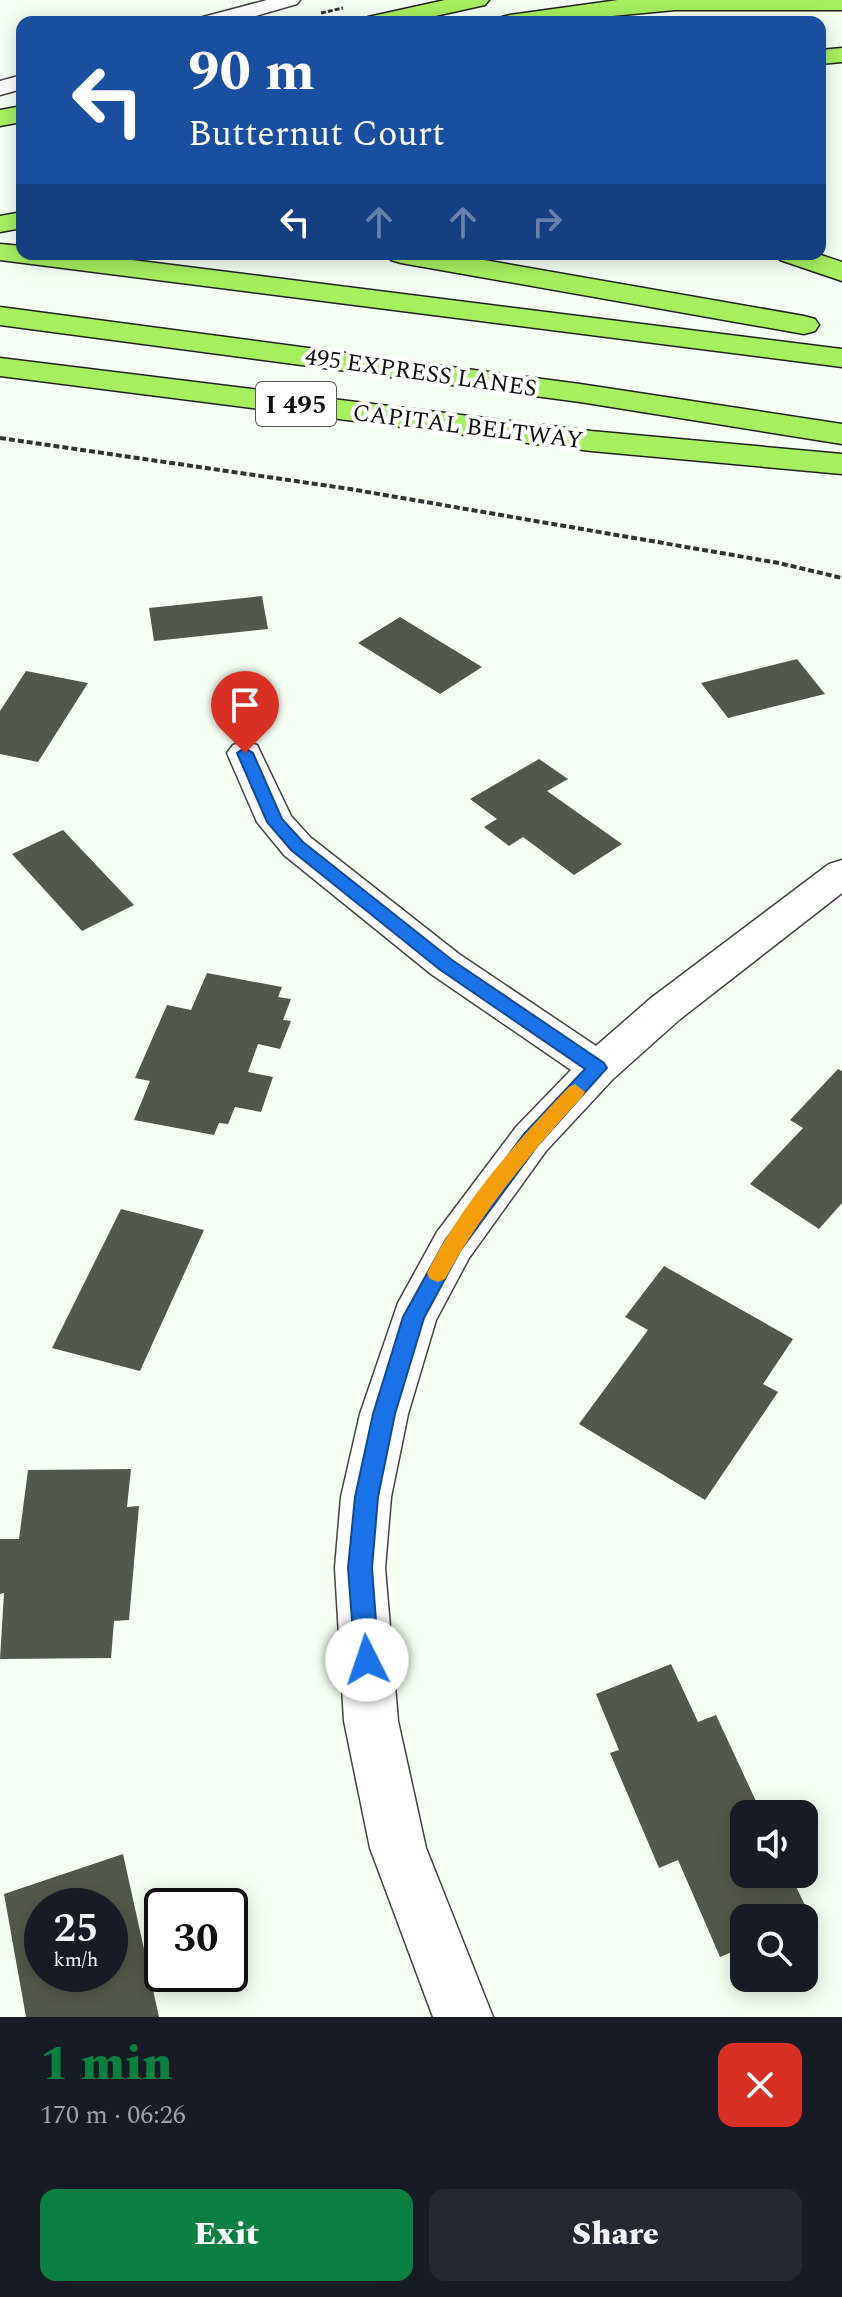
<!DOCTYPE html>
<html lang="en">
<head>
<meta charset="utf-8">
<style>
	:root { --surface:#171b24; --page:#242831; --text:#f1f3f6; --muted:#9ea1a6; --accent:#0b8043 }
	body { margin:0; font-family:Spectral,serif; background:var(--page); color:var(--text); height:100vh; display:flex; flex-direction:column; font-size:30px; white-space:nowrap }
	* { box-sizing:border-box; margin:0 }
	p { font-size:26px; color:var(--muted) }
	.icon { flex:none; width:44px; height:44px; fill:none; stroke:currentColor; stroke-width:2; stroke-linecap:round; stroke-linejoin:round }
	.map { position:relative; height:2017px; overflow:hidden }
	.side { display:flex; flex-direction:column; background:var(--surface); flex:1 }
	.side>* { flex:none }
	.hud { position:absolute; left:16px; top:16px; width:810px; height:244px; border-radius:16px; box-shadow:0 4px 20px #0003; background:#1a4fa0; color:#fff; overflow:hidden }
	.fabs { position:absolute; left:730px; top:1800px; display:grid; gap:16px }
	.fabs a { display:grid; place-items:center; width:88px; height:88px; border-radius:16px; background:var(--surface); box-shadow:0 4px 20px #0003; font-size:40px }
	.speed { position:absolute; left:24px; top:1888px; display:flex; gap:16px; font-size:40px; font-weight:700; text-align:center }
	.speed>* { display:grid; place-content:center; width:104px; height:104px; border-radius:50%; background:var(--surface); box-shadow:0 4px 20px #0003; line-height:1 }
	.speed small { font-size:20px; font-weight:400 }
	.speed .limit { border:4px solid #111; border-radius:12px; background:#fff; color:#111 }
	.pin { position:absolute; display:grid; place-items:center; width:68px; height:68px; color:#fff; margin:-82px -34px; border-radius:50% 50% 50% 0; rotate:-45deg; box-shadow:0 0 8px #0007 }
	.pin .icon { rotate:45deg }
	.me { position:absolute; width:88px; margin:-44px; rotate:356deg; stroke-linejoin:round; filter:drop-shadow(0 0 6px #0008) }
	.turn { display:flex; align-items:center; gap:28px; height:168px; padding:0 40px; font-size:36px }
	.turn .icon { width:104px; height:104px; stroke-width:2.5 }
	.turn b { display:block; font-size:56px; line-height:68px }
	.lanes { display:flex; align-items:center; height:76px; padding:0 40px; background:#0003; justify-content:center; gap:40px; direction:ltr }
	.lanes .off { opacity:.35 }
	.round { display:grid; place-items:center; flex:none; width:84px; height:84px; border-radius:16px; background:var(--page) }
	.head { display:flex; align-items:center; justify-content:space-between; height:136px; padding:0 40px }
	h1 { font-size:48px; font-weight:800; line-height:60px; color:var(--accent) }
	.action { display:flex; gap:16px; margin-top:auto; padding:16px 40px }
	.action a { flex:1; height:92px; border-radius:16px; background:var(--accent); color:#fff; font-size:32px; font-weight:800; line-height:92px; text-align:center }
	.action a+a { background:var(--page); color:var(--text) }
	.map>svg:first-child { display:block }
	.building { fill:#53584c; fill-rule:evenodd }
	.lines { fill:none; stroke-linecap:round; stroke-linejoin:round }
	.street-casing { stroke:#434343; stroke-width:3 }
	.highway-casing { stroke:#212121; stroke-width:3 }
	.path-far1 { stroke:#323232; stroke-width:3; stroke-dasharray:5 2; stroke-linecap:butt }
	.path { stroke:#323232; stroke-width:4; stroke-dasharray:6 3; stroke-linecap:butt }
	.street { fill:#fff; fill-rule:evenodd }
	.highway { fill:#a6f060; fill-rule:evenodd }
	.route { fill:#1a73e8; stroke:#114b97; stroke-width:2 }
	.slow { fill:#f59e0b }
	.labels { text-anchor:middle; stroke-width:8; stroke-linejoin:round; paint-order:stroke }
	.far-street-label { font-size:24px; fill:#101010; stroke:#fff }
	.shield { fill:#fff; stroke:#585858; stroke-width:2 }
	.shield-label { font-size:26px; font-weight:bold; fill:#101010 }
</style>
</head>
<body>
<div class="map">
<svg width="842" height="2017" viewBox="0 0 842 2017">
	<rect width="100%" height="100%" fill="#f5fff3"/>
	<!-- building -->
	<g class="building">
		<polygon points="262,596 268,629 154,641 149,608"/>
		<polygon points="400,617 482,667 440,694 358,643"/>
		<polygon points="797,659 825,694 728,718 701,683"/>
		<polygon points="26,671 88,683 38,762 0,754 0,711"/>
		<polygon points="539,759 568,779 547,791 622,844 574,875 523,837 509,846 484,827 497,819 470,799"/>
		<polygon points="63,830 134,905 82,931 12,854"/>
		<polygon points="207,973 282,987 278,997 291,999 283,1020 291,1021 280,1049 258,1044 248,1072 273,1077 261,1112 235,1107 228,1124 219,1123 214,1135 134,1120 150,1081 135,1078 167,1005 191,1010"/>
		<polygon points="838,1069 842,1071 842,1203 819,1229 750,1184 803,1128 790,1120"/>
		<polygon points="121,1209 204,1230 140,1371 52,1348"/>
		<polygon points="664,1266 793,1339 763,1384 778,1392 705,1500 579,1424 648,1330 625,1317"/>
		<polygon points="131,1469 127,1507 139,1506 129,1620 114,1621 111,1658 0,1659 4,1593 0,1594 0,1539 19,1539 28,1470"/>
		<polygon points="671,1664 698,1722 716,1715 762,1814 744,1814 744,1874 790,1874 812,1920 804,1923 804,1918 744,1918 744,1947 720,1957 678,1860 659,1868 610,1753 619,1750 596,1694"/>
		<path d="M 123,1854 L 159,2017 L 26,2017 L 4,1894 ZM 42,1906 L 110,1906 L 110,1974 L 42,1974 Z"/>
	</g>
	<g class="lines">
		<!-- street casing -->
		<g class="street-casing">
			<g id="street">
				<polygon points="267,0 300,0 297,4 235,22 200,22 203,17"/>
				<polygon points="22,75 22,89 0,95 0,81"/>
				<polygon points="245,742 257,745 291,816 310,837 459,954 596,1046 651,998 829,864 842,860 842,893 679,1020 613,1079 546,1151 469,1258 436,1320 408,1414 391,1497 385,1568 398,1721 426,1848 493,2017 433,2017 370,1848 344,1721 335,1568 341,1497 360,1414 398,1303 437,1232 516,1127 571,1070 431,974 284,855 257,822 227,753 233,745"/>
			</g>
		</g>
		<!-- highway casing -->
		<g class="highway-casing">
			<g id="highway">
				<polygon points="445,0 489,0 485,5 408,22 364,22 368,17"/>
				<polygon points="618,0 842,0 842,10 675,10 549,22 498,22 502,17 510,15"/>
				<polygon points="842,48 842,62 820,64 820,50"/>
				<polygon points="22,106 22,122 0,126 0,110"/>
				<polygon points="22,212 22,228 0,232 0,216"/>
				<polygon points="0,244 22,246 22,254 84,254 842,349 842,367 0,260"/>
				<polygon points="387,254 450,254 804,316 815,319 819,325 815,331 804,334 401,263 391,260"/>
				<polygon points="776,254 818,254 842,262 842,281 780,260"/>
				<polygon points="0,307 580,384 842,424 842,444 580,402 0,325"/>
				<polygon points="0,358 591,431 842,454 842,474 591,451 0,376"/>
			</g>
		</g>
		<!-- path-far1 -->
		<polyline class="path-far1" points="321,13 343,8"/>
		<!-- path -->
		<polyline class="path" points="0,438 350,489 779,563 842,578"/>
		<!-- street -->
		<use href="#street" class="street"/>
		<!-- highway -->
		<use href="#highway" class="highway"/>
	</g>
	<!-- route -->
	<polygon class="route" points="245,748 253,753 282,819 303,842 452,960 604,1063 607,1068 538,1145 460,1251 424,1318 395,1414 378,1497 372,1568 379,1660 375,1668 367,1672 358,1668 355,1660 348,1568 355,1497 373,1414 403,1317 446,1239 524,1134 585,1069 439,969 291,850 267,822 237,753"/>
	<!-- slow -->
	<path class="slow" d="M 575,1084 L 585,1092 L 582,1097 C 531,1152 481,1213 445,1279 L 438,1282 L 430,1279 L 427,1273 C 461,1204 516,1142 569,1087 Z"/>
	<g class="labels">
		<!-- far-street labels -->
		<g class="far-street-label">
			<text transform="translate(421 372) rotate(8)" y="8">495 EXPRESS LANES</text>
			<text transform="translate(468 426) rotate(7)" y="8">CAPITAL BELTWAY</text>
		</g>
		<!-- shield labels -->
		<rect class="shield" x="256" y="382" width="80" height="44" rx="6"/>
		<g class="shield-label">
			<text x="296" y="413">I 495</text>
		</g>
	</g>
</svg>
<div class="fabs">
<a><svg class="icon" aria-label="sound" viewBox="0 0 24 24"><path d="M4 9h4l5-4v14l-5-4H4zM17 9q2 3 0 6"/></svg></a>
<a><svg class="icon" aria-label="search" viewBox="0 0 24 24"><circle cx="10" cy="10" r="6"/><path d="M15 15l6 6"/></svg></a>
</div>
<div class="speed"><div>25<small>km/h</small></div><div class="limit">30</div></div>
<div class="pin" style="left:245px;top:753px;background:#d93025"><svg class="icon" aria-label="arrive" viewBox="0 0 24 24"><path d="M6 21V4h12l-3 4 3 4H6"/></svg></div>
<svg class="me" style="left:367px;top:1660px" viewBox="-20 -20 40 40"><circle r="19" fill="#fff"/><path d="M0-13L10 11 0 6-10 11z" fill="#1a73e8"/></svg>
<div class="hud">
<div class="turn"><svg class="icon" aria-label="left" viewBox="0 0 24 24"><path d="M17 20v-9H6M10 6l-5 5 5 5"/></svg><div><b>90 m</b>Butternut Court</div></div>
<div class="lanes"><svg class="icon" aria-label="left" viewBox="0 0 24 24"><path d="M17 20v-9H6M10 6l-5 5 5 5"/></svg><svg class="icon off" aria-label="ahead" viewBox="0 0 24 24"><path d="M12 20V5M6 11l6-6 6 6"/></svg><svg class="icon off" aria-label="ahead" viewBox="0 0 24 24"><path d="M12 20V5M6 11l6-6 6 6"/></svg><svg class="icon off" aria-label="right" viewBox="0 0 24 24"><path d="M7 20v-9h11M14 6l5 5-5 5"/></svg></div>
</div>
</div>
<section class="side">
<div class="head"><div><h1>1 min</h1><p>170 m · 06:26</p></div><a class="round" style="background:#d93025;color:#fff"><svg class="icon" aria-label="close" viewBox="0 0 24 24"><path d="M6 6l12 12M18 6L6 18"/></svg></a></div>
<div class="action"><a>Exit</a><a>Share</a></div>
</section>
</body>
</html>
